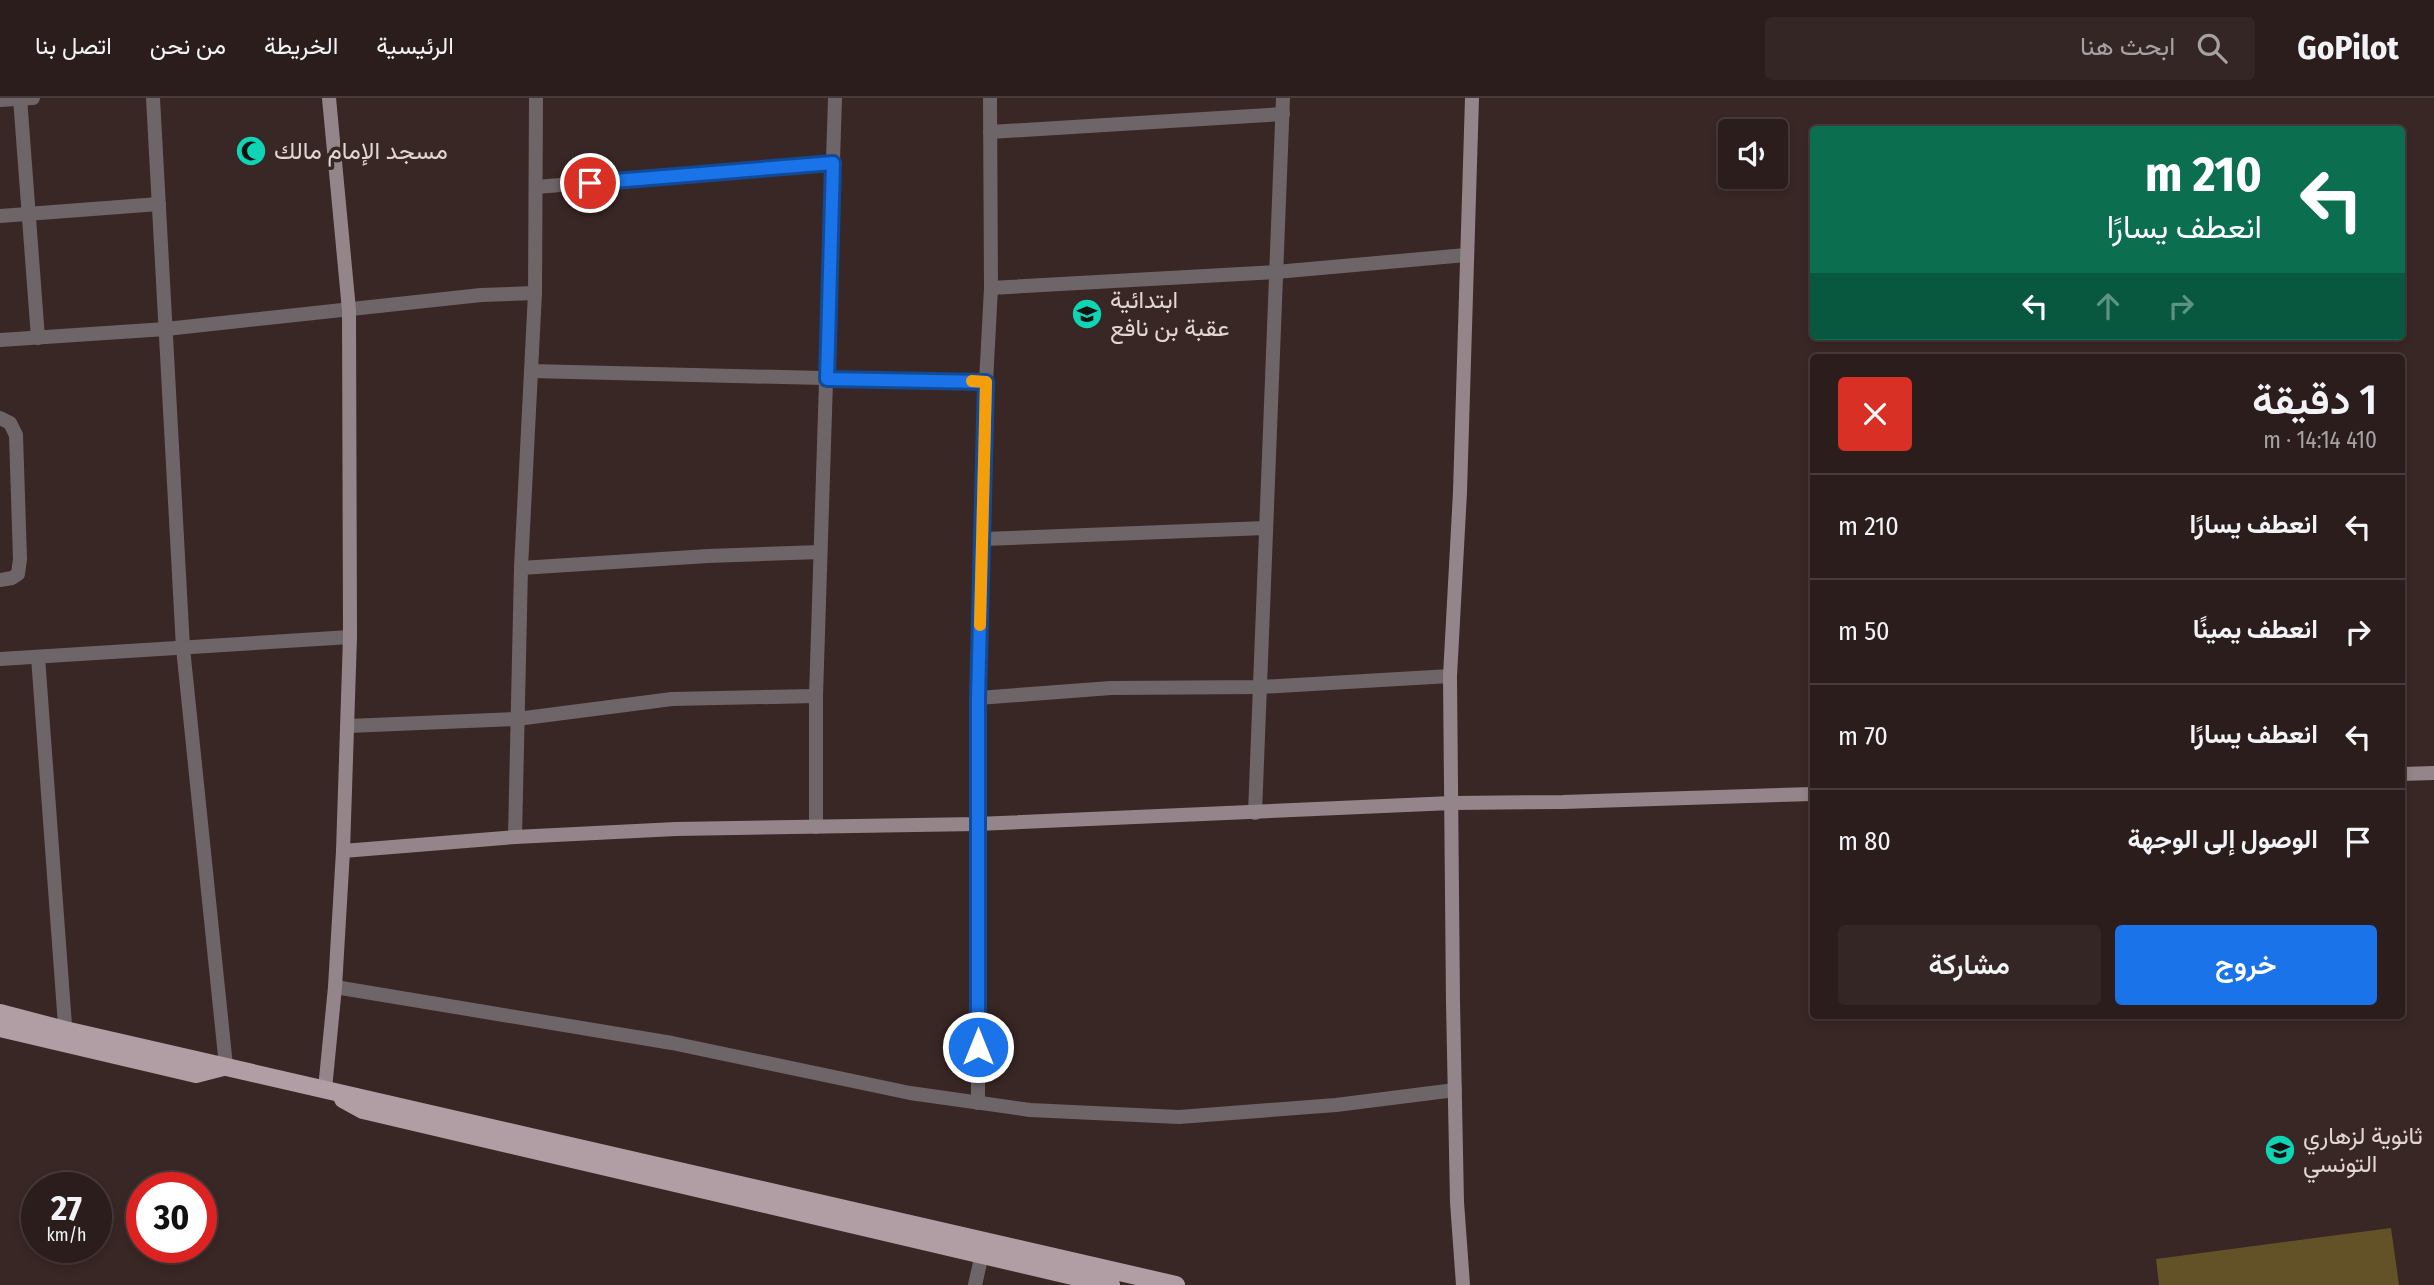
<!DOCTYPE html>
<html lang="ar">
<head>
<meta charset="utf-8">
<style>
	:root { --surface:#2b1d1c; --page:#332625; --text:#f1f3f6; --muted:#a6a2a3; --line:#473b3b; --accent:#1a73e8 }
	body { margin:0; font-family:"Fira Sans Condensed",Vazirmatn,sans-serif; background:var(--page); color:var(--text); direction:rtl; height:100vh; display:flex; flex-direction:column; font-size:26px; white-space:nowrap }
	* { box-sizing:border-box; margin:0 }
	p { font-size:23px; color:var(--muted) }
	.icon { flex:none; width:38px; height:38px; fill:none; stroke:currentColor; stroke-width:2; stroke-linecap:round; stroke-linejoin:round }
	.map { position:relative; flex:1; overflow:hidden; direction:ltr }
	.panel { position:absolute; left:1810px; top:256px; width:595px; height:665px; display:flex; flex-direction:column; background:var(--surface); border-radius:7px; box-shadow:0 4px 10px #0003,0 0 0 2px var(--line); direction:rtl }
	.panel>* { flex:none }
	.guide { position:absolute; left:1810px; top:28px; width:595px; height:214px; border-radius:7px; box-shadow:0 4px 10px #0003,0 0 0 2px var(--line); direction:rtl; background:#0b6e4f; color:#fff; overflow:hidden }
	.controls { position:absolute; left:1718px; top:21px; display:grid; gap:14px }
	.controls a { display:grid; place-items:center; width:70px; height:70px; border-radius:7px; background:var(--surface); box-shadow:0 4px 10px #0003,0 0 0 2px var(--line); font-size:35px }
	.speed { position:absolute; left:21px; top:1074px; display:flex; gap:14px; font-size:35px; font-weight:700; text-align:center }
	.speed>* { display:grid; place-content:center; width:91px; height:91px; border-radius:50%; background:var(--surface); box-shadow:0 4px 10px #0003,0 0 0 2px var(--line); line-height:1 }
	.speed small { font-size:18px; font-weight:400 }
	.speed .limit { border:10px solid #d22; background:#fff; color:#111 }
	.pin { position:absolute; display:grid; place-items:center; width:60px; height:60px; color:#fff; margin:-30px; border:4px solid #fff; border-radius:50%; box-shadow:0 2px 7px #0007 }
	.me { position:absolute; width:77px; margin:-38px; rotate:0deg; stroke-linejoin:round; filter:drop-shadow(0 0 5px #0008) }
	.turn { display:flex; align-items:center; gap:24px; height:147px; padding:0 28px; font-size:32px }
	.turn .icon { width:91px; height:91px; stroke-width:2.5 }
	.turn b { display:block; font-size:49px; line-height:60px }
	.lanes { display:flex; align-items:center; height:66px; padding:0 28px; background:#0003; justify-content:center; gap:35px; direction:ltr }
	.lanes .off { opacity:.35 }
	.round { display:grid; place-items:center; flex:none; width:74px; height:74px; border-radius:7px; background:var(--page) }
	.head { display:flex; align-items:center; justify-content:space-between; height:119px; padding:0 28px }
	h1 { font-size:42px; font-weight:600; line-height:52px }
	.action { display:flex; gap:14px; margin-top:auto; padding:14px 28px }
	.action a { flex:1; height:80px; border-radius:7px; background:var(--accent); color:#fff; font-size:28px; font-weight:600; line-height:80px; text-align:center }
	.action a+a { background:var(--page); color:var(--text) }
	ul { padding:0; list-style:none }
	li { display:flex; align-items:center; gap:21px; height:105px; padding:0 28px; border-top:2px solid var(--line) }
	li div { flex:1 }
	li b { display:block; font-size:26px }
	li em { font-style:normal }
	header { display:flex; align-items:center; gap:42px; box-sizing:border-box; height:98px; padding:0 35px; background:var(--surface); border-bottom:2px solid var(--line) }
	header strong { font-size:33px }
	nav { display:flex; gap:38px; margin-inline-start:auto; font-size:24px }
	.search { width:490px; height:63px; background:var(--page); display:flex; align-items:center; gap:18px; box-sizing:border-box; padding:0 24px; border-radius:7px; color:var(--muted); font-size:26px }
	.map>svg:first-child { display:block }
	.pitch { fill:#635127 }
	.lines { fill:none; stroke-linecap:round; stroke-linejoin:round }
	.street { stroke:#6e6568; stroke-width:14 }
	.secondary { stroke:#94858a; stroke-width:14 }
	.primary { stroke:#b09ea4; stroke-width:18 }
	.route-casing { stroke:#114b97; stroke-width:18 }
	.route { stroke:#1a73e8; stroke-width:12 }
	.slow { stroke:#f59e0b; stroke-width:12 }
	.labels { text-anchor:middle; stroke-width:7; stroke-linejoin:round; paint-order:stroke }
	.poi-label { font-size:24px; fill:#e2d6d4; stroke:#392725; text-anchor:start }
</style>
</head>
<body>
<header>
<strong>GoPilot</strong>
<div class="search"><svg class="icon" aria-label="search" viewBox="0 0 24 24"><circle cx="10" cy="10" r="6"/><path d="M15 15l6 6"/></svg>ابحث هنا</div>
<nav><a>الرئيسية</a><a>الخريطة</a><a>من نحن</a><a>اتصل بنا</a></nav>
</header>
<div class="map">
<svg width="2434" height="1187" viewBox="0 0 2434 1187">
	<rect width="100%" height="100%" fill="#392725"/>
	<!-- pitch -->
	<polygon class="pitch" points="2391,1130 2399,1187 2159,1187 2156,1161"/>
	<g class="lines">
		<!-- street -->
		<g class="street">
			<polyline points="20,0 38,240"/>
			<polyline points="153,0 183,550 226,968"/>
			<polyline points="0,2 33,0"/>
			<polyline points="990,34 1283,16"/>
			<polyline points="536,89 833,65"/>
			<polyline points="0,118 159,106"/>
			<polyline points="991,190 1276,174 1466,157"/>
			<polyline points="0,242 166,231 481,197 535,195"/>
			<polyline points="531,273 986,284"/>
			<polyline points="0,320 10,325 16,337 20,461 18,476 12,480 0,482"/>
			<polyline points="983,441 1265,430"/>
			<polyline points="521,470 708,458 820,454"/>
			<polyline points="38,559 66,941"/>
			<polyline points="0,561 350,539"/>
			<polyline points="978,600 1111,590 1260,589 1450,578"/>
			<polyline points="348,628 517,621 672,601 816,598"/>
			<polyline points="1255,715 1283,0"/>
			<polyline points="816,729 816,598 835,0"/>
			<polyline points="515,739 521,470 535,195 536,0"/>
			<polyline points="335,889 672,945 910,995 1030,1012 1179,1019 1336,1007 1455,992"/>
			<polyline points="978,1005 978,600 986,284 991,190 990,0"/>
			<polyline points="975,1187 982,1156"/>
		</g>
		<!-- secondary -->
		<g class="secondary">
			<polyline points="2401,676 2434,675"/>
			<polyline points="343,753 515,739 676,731 977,726 1452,705 1563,704 1813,696"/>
			<polyline points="325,991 335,889 343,753 350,539 349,212 329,0"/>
			<polyline points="1463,1187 1457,1104 1453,904 1450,578 1460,394 1472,0"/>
		</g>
		<!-- primary -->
		<g class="primary">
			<polyline points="0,915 65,932 1176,1187"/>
			<polyline points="0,930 196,976 223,969"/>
			<polyline points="343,1001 363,1012 1111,1187"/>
		</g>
	</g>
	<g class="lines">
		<!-- route casing -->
		<g class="route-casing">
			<polyline id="route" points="590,85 833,65 827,281 986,284 978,600 978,949"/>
		</g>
		<!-- route -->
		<use href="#route" class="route"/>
		<!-- slow -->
		<polyline class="slow" points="972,283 986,284 980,527"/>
	</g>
	<!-- icons -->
	<defs>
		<g id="mosque-disc" transform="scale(1.575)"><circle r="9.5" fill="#10d5b4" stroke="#392725"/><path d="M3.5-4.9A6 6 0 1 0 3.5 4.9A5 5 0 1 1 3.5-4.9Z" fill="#111"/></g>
		<g id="school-disc" transform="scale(1.575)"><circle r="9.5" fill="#10d5b4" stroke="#392725"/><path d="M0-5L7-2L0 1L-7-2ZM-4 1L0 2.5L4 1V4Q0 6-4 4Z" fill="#111"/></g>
	</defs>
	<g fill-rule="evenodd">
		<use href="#mosque-disc" x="251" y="53"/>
		<use href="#school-disc" x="1087" y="216"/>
		<use href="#school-disc" x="2280" y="1052"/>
	</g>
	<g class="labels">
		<!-- poi labels -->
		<g class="poi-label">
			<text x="274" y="61">مسجد الإمام مالك</text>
			<text x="1110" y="210">ابتدائية<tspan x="1110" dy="28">عقبة بن نافع</tspan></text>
			<text x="2303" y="1046">ثانوية لزهاري<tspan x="2303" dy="28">التونسي</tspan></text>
		</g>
	</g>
</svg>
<div class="controls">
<a><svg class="icon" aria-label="sound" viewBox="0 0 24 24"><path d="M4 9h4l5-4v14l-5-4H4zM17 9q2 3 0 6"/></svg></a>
</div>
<div class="speed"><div>27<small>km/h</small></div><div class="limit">30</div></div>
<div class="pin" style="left:590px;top:85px;background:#d93025"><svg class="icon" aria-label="arrive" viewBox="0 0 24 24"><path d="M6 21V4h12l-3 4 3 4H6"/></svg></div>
<svg class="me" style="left:978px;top:949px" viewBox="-20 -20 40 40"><circle r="17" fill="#1a73e8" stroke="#fff" stroke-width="3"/><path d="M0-11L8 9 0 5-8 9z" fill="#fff"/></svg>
<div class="guide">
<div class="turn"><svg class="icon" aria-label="left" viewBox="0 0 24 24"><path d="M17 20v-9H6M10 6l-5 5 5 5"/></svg><div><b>210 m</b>انعطف يسارًا</div></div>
<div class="lanes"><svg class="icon" aria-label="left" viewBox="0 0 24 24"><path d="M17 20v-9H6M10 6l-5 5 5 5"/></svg><svg class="icon off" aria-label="ahead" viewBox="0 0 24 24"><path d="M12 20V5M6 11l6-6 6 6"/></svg><svg class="icon off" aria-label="right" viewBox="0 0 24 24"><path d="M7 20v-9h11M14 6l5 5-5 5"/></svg></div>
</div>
<section class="panel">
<div class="head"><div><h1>1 دقيقة</h1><p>410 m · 14:14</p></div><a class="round" style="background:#d93025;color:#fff"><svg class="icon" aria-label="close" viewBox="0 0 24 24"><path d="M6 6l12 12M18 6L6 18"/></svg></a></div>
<ul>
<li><svg class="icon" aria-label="left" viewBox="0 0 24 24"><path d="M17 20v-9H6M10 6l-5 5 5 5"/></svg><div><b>انعطف يسارًا</b></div><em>210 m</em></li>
<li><svg class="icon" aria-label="right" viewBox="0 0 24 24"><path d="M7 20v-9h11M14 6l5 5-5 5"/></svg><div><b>انعطف يمينًا</b></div><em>50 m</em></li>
<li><svg class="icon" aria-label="left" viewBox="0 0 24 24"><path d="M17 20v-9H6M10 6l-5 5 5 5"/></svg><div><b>انعطف يسارًا</b></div><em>70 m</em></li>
<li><svg class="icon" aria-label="arrive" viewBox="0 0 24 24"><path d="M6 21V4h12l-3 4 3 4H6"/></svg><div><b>الوصول إلى الوجهة</b></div><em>80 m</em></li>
</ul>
<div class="action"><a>خروج</a><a>مشاركة</a></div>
</section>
</div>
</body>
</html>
